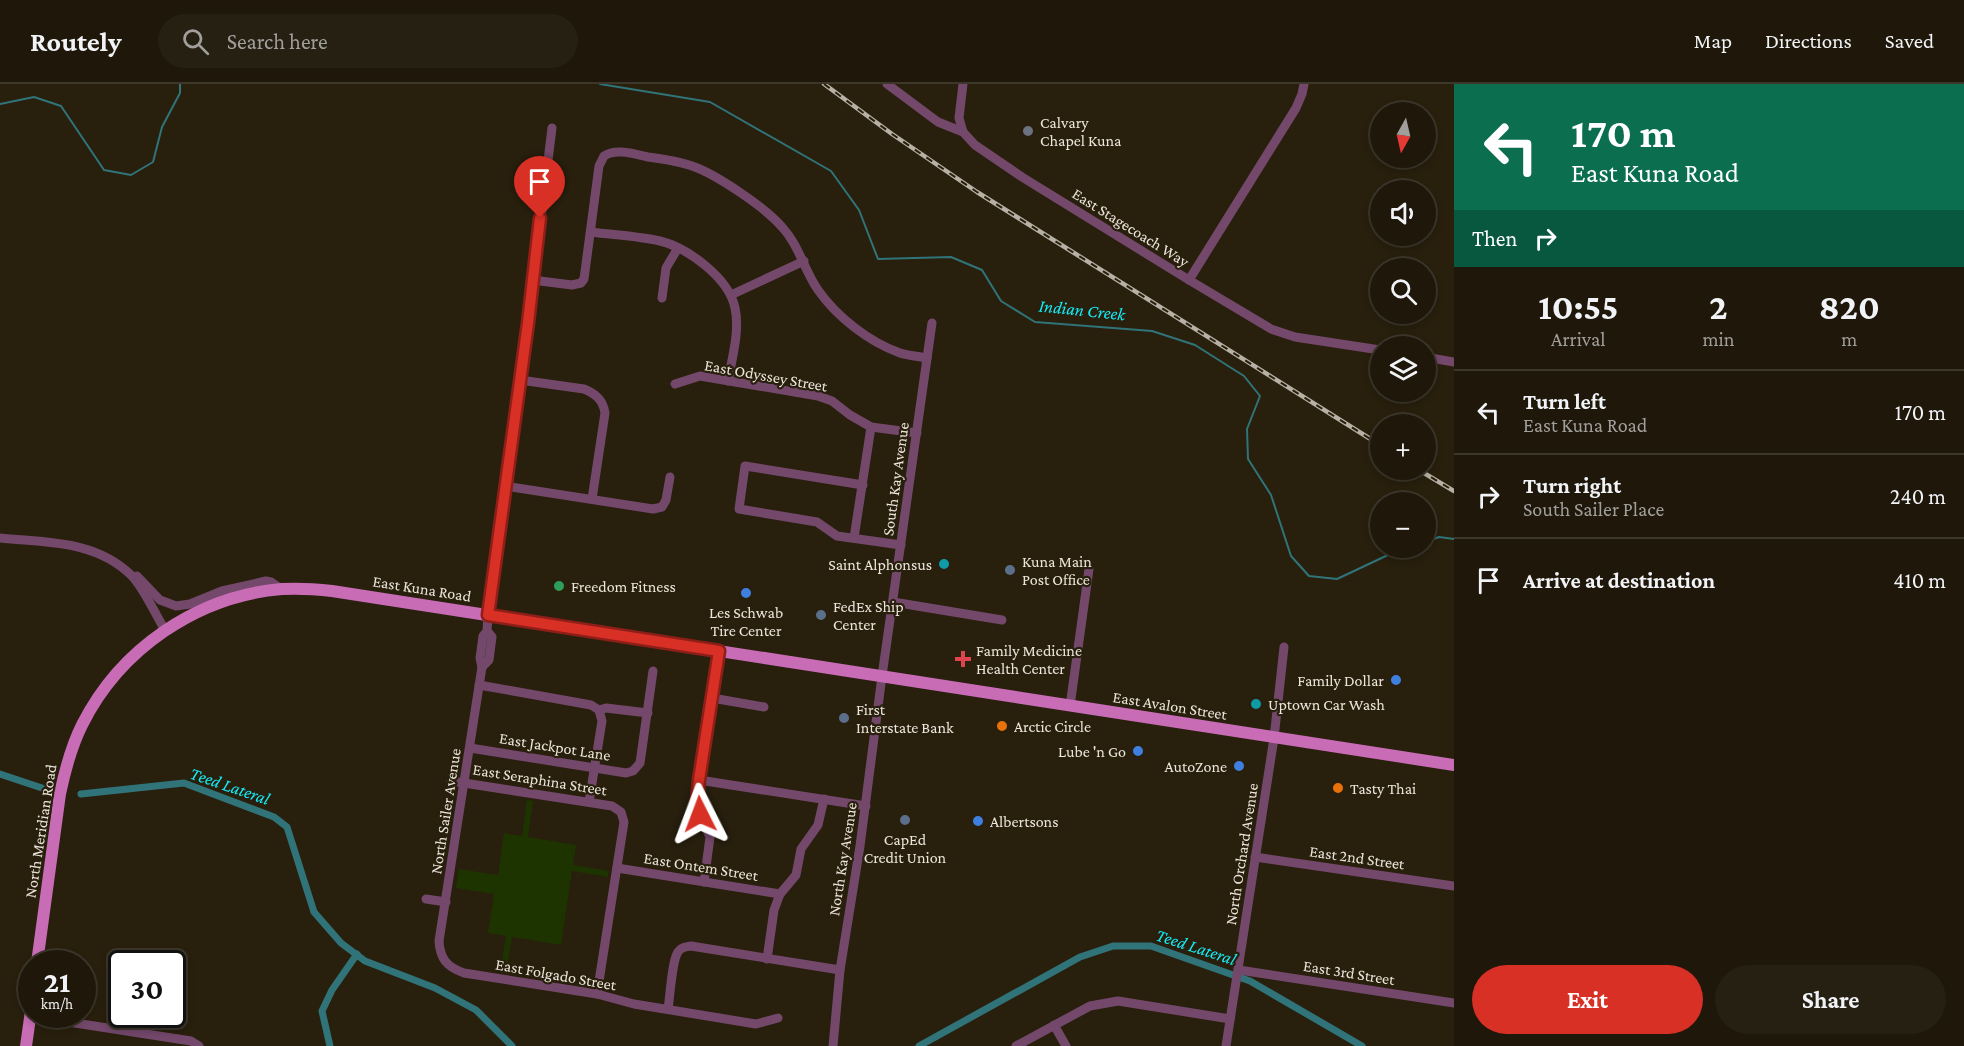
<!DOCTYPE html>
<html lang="en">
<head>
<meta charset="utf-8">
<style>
	:root { --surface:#1e170a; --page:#262013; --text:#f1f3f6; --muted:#a19f9c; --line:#3c362b; --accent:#d93025 }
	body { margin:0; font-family:"Crimson Pro",serif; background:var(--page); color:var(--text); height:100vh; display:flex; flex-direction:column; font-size:22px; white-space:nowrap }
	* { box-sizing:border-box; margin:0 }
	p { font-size:20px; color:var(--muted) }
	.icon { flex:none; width:33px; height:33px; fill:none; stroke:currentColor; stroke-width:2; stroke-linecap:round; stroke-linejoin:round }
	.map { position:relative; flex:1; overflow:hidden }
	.side { display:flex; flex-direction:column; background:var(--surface); width:510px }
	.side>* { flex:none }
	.hud { background:#0b6e4f; color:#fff; overflow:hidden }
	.needle { width:39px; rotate:188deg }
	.tools { position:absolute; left:1370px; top:18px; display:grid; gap:12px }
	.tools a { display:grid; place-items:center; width:66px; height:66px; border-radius:50%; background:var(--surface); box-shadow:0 3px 9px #0003,0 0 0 2px var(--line); font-size:30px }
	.speed { position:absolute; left:18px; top:866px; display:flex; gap:12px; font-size:30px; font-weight:700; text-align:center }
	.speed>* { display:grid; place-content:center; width:78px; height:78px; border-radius:50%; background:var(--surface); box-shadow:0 3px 9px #0003,0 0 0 2px var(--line); line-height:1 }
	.speed small { font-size:15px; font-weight:400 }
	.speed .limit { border:3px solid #111; border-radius:9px; background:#fff; color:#111 }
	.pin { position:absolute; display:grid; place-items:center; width:51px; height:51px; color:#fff; margin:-62px -26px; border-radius:50% 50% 50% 0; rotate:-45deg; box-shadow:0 0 6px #0007 }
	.pin .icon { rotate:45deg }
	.me { position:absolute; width:66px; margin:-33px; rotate:357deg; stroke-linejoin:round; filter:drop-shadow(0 0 4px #0008) }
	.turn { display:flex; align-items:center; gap:21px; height:126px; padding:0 18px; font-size:27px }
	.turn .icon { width:78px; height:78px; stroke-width:2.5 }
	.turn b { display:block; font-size:42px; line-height:51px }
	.then { display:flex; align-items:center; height:57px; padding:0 18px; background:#0003; gap:12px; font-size:22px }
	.eta { display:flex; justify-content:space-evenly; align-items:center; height:102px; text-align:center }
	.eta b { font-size:36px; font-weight:700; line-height:42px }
	.primary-button { display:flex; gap:12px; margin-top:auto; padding:12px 18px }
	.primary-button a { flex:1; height:69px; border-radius:36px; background:var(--accent); color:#fff; font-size:24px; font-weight:700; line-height:69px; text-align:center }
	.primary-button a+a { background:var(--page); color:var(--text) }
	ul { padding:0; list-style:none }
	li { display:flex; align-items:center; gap:18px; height:84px; padding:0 18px; border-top:2px solid var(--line) }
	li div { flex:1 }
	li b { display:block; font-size:22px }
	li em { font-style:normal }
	header { display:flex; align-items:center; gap:36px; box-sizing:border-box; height:84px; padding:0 30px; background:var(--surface); border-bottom:2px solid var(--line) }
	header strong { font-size:28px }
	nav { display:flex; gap:33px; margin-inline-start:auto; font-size:21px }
	.search { width:420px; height:54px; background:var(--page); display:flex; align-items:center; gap:15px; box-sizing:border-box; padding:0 21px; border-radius:33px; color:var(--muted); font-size:22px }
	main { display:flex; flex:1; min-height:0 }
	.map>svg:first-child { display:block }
	.green { fill:#1d3400 }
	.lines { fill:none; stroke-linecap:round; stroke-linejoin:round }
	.stream { stroke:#307479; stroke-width:2 }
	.canal { stroke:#307479; stroke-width:7 }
	.minor { stroke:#74486b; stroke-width:9 }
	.major { stroke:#c86cb6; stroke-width:12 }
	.rail-casing { stroke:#b7b0a4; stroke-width:4.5 }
	.rail { stroke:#281f0d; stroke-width:2; stroke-dasharray:7; stroke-linecap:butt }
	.route-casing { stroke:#8d1f18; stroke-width:15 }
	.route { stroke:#d93025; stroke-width:10 }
	.worship-dot { fill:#6b7280; stroke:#281f0d; stroke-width:2 }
	.culture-dot { fill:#0f9aa8; stroke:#281f0d; stroke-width:2 }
	.service-dot { fill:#5c6f8a; stroke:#281f0d; stroke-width:2 }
	.leisure-dot { fill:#2e9e5b; stroke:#281f0d; stroke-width:2 }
	.shop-dot { fill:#3f7fe0; stroke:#281f0d; stroke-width:2 }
	.health-dot { fill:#e0444e; stroke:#281f0d; stroke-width:2 }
	.food-dot { fill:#e8710a; stroke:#281f0d; stroke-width:2 }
	.labels { text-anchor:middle; stroke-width:4.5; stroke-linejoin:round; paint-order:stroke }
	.poi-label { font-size:16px; fill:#ebe5da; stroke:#281f0d; text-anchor:start }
	.street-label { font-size:16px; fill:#ebe5da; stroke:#281f0d }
	.water-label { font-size:18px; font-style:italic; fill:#15ebf8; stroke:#281f0d }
</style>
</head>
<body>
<header>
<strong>Routely</strong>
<div class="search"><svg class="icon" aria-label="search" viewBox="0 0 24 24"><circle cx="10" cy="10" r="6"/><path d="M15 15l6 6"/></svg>Search here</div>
<nav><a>Map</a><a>Directions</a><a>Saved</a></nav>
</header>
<main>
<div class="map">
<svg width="1454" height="962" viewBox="0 0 1454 962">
	<rect width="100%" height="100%" fill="#281f0d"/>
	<!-- green -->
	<polygon class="green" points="527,716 533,717 528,753 576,761 573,781 609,787 608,793 572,787 561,861 512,853 506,889 500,888 506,852 488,849 494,810 456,804 459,785 498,791 504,749 522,752"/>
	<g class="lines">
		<!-- stream -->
		<g class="stream">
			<polyline points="600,0 710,18 831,87 859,126 878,175 951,173 982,186 1001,217 1035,238 1152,247 1195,261 1244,292 1260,312 1247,345 1248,375 1271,411 1291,472 1309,492 1337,495 1388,471 1409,464"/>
			<polyline points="0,20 34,13 61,22 104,86 131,91 153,78 162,43 180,9 180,0"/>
			<polyline points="1425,458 1439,453 1454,455"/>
		</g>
		<!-- canal -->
		<g class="canal">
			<polyline points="0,690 42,704"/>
			<polyline points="81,710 184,699 274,733 287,743 314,828 341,859 365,877 435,904 476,926 512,962"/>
			<polyline points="330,962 322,927 332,906 357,870"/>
			<polyline points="919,962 1080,873 1113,862 1151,862 1250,897 1362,962"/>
		</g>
		<!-- minor -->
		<g class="minor">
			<polyline points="887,0 938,38 963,48 975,61 1022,93 1189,196 1271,245 1295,253 1380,266"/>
			<polyline points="963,0 959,34 963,48"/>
			<path d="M 591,148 C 614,151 638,152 660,157 C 688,164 729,194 735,224 C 740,247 732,274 728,297"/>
			<path d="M 532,196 L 572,201 L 581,199 L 584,195 L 599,82 L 604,72 C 616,64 634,70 648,73 C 663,75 678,77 692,82 C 716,90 766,124 782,143 C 799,161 804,186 818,206 C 837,233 869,258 900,269 C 909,272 918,272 927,274"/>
			<polyline points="1189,196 1296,24 1302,10 1304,0"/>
			<polyline points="731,211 804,177"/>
			<polyline points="662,214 666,184 678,164"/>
			<polyline points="1425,273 1454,278"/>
			<path d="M 520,296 L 584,305 C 596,310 603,316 605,329 L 592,415"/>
			<polyline points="675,300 700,292 818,312 832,317 850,331 871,343 917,349"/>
			<polyline points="863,401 745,382 739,425 817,438 837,452 901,461"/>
			<polyline points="505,402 653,425 662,423 666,416 670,393"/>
			<path d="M 0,454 C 47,459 95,456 131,491 C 144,504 155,530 165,546"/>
			<polyline points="854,454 871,343"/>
			<polyline points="137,492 160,516 176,522 190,520 222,507 266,497 271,498 281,505"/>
			<polyline points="893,518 1002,536"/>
			<polyline points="487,547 492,553 489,576 482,583 480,574 483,552 487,547 488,531 528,239 552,44"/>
			<path d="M 482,583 L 439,857 C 440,875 447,883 464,889 L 597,910 L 634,920 L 756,940 L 778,934"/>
			<polyline points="479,601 591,621 599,626"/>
			<polyline points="712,614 764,623"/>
			<polyline points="1070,622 1089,485"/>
			<polyline points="599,626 606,624 648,629"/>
			<polyline points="470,664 626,689 633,687 640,679 653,587"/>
			<polyline points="699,696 866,722"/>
			<polyline points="451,697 612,722 621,728 624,738 597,910"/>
			<polyline points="589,718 602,637 599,626"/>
			<polyline points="1255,773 1454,802"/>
			<polyline points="617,784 780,810"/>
			<polyline points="704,798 710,753 700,730 697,716 719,567"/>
			<polyline points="426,815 446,818"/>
			<polyline points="767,875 774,826 780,810 796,791 801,765 818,741 824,715"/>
			<polyline points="1239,886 1454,919"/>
			<path d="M 668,925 C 670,913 672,876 678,868 C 681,863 686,863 691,862 L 840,886"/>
			<polyline points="30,932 191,957 199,962"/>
			<polyline points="1054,941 1066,962"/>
			<polyline points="833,962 840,886 860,762 882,592 932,239"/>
			<polyline points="1016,962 1090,922 1118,917 1230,935"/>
			<polyline points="1226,962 1274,654 1284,563"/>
		</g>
		<!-- major -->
		<g class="major">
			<path d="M 37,879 L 60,710 C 65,686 71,663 82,641 C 120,565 197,512 282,505 C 299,504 315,505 332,507 L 1454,681"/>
			<polyline points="26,962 32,920"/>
		</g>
		<!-- rail casing -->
		<g class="rail-casing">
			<g id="rail">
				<polyline points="824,0 892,50 977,108 1380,361"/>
				<polyline points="1419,386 1454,407"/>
			</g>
		</g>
		<!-- rail -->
		<use href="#rail" class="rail"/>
	</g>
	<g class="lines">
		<!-- route casing -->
		<g class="route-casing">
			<polyline id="route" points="540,134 528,239 488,531 719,567 699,696 697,716 700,730"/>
		</g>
		<!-- route -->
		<use href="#route" class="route"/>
	</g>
	<!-- markers -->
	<circle class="worship-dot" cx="1028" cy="47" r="6"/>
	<g class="culture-dot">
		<circle cx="944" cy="480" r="6"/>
		<circle cx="1256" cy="620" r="6"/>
	</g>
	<g class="service-dot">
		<circle cx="1010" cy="486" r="6"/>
		<circle cx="821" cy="531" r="6"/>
		<circle cx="844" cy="634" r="6"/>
		<circle cx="905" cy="736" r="6"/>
	</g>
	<circle class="leisure-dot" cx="559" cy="502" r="6"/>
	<g class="shop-dot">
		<circle cx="746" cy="509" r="6"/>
		<circle cx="1396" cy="596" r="6"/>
		<circle cx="1138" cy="667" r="6"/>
		<circle cx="1239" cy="682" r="6"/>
		<circle cx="978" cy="737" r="6"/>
	</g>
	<path class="health-dot" d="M960 566h6v6h6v6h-6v6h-6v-6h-6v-6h6z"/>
	<g class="food-dot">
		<circle cx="1002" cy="642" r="6"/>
		<circle cx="1338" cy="704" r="6"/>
	</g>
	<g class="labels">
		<!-- poi labels -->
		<g class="poi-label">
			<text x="1040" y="44">Calvary<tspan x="1040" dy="18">Chapel Kuna</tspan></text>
			<text x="1022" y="483">Kuna Main<tspan x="1022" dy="18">Post Office</tspan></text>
			<text x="932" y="486" text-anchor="end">Saint Alphonsus</text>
			<text x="571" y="508">Freedom Fitness</text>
			<text x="833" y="528">FedEx Ship<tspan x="833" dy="18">Center</tspan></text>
			<text x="746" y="534" text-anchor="middle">Les Schwab<tspan x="746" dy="18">Tire Center</tspan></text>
			<text x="976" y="572">Family Medicine<tspan x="976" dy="18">Health Center</tspan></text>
			<text x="1384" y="602" text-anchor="end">Family Dollar</text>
			<text x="1268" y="626">Uptown Car Wash</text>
			<text x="856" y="631">First<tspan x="856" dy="18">Interstate Bank</tspan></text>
			<text x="1014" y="648">Arctic Circle</text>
			<text x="1126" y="673" text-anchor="end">Lube 'n Go</text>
			<text x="1227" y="688" text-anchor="end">AutoZone</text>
			<text x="1350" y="710">Tasty Thai</text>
			<text x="990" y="743">Albertsons</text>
			<text x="905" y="761" text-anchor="middle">CapEd<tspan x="905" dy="18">Credit Union</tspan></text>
		</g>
		<!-- street labels -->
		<g class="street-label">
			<text transform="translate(1131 143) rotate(32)" y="6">East Stagecoach Way</text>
			<text transform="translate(766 291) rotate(10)" y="6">East Odyssey Street</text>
			<text transform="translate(895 395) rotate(-82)" y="6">South Kay Avenue</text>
			<text transform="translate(422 504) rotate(9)" y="6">East Kuna Road</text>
			<text transform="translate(1170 621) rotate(9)" y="6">East Avalon Street</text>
			<text transform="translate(555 662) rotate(9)" y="6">East Jackpot Lane</text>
			<text transform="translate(540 695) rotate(9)" y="6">East Seraphina Street</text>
			<text transform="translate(445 727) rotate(-81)" y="6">North Sailer Avenue</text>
			<text transform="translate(40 747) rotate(-81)" y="6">North Meridian Road</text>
			<text transform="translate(1241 770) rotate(-81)" y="6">North Orchard Avenue</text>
			<text transform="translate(1357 773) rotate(8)" y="6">East 2nd Street</text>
			<text transform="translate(842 775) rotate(-81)" y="6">North Kay Avenue</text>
			<text transform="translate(701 782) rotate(9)" y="6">East Ontem Street</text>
			<text transform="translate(1349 888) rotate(9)" y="6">East 3rd Street</text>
			<text transform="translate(556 890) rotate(10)" y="6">East Folgado Street</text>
		</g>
		<!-- water labels -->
		<g class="water-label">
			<text transform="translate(1082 226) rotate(6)" y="6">Indian Creek</text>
			<text transform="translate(230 702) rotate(19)" y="6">Teed Lateral</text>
			<text transform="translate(1196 863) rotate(18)" y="6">Teed Lateral</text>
		</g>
	</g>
</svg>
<div class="tools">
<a><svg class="needle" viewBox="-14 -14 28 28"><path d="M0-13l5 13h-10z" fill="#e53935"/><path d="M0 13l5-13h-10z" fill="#a19f9c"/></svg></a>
<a><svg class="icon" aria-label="sound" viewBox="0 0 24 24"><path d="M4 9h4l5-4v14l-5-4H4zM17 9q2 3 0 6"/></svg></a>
<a><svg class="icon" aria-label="search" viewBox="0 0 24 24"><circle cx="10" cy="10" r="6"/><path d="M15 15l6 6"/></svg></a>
<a><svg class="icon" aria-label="layers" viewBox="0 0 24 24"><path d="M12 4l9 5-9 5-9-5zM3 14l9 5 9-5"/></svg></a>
<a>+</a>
<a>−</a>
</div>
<div class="speed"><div>21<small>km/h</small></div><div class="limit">30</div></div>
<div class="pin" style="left:540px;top:134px;background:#d93025"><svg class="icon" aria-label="arrive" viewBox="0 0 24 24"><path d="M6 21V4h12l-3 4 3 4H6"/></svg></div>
<svg class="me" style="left:700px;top:730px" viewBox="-20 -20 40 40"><path d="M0-17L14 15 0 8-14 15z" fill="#d93025" stroke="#fff" stroke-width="4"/></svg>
</div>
<section class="side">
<div class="hud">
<div class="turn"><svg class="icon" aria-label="left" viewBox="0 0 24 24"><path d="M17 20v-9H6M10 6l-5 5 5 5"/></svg><div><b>170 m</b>East Kuna Road</div></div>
<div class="then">Then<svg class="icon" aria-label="right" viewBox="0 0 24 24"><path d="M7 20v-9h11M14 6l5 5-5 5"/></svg></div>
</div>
<div class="eta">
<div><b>10:55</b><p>Arrival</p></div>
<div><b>2</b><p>min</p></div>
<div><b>820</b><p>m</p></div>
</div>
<ul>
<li><svg class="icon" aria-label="left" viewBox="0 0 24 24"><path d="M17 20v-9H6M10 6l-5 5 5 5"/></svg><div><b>Turn left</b><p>East Kuna Road</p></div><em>170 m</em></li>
<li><svg class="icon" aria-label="right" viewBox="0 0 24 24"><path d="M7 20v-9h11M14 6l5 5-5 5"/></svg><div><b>Turn right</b><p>South Sailer Place</p></div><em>240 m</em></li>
<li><svg class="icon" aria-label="arrive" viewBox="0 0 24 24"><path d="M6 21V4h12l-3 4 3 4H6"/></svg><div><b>Arrive at destination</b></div><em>410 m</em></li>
</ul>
<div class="primary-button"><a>Exit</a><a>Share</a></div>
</section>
</main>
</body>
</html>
